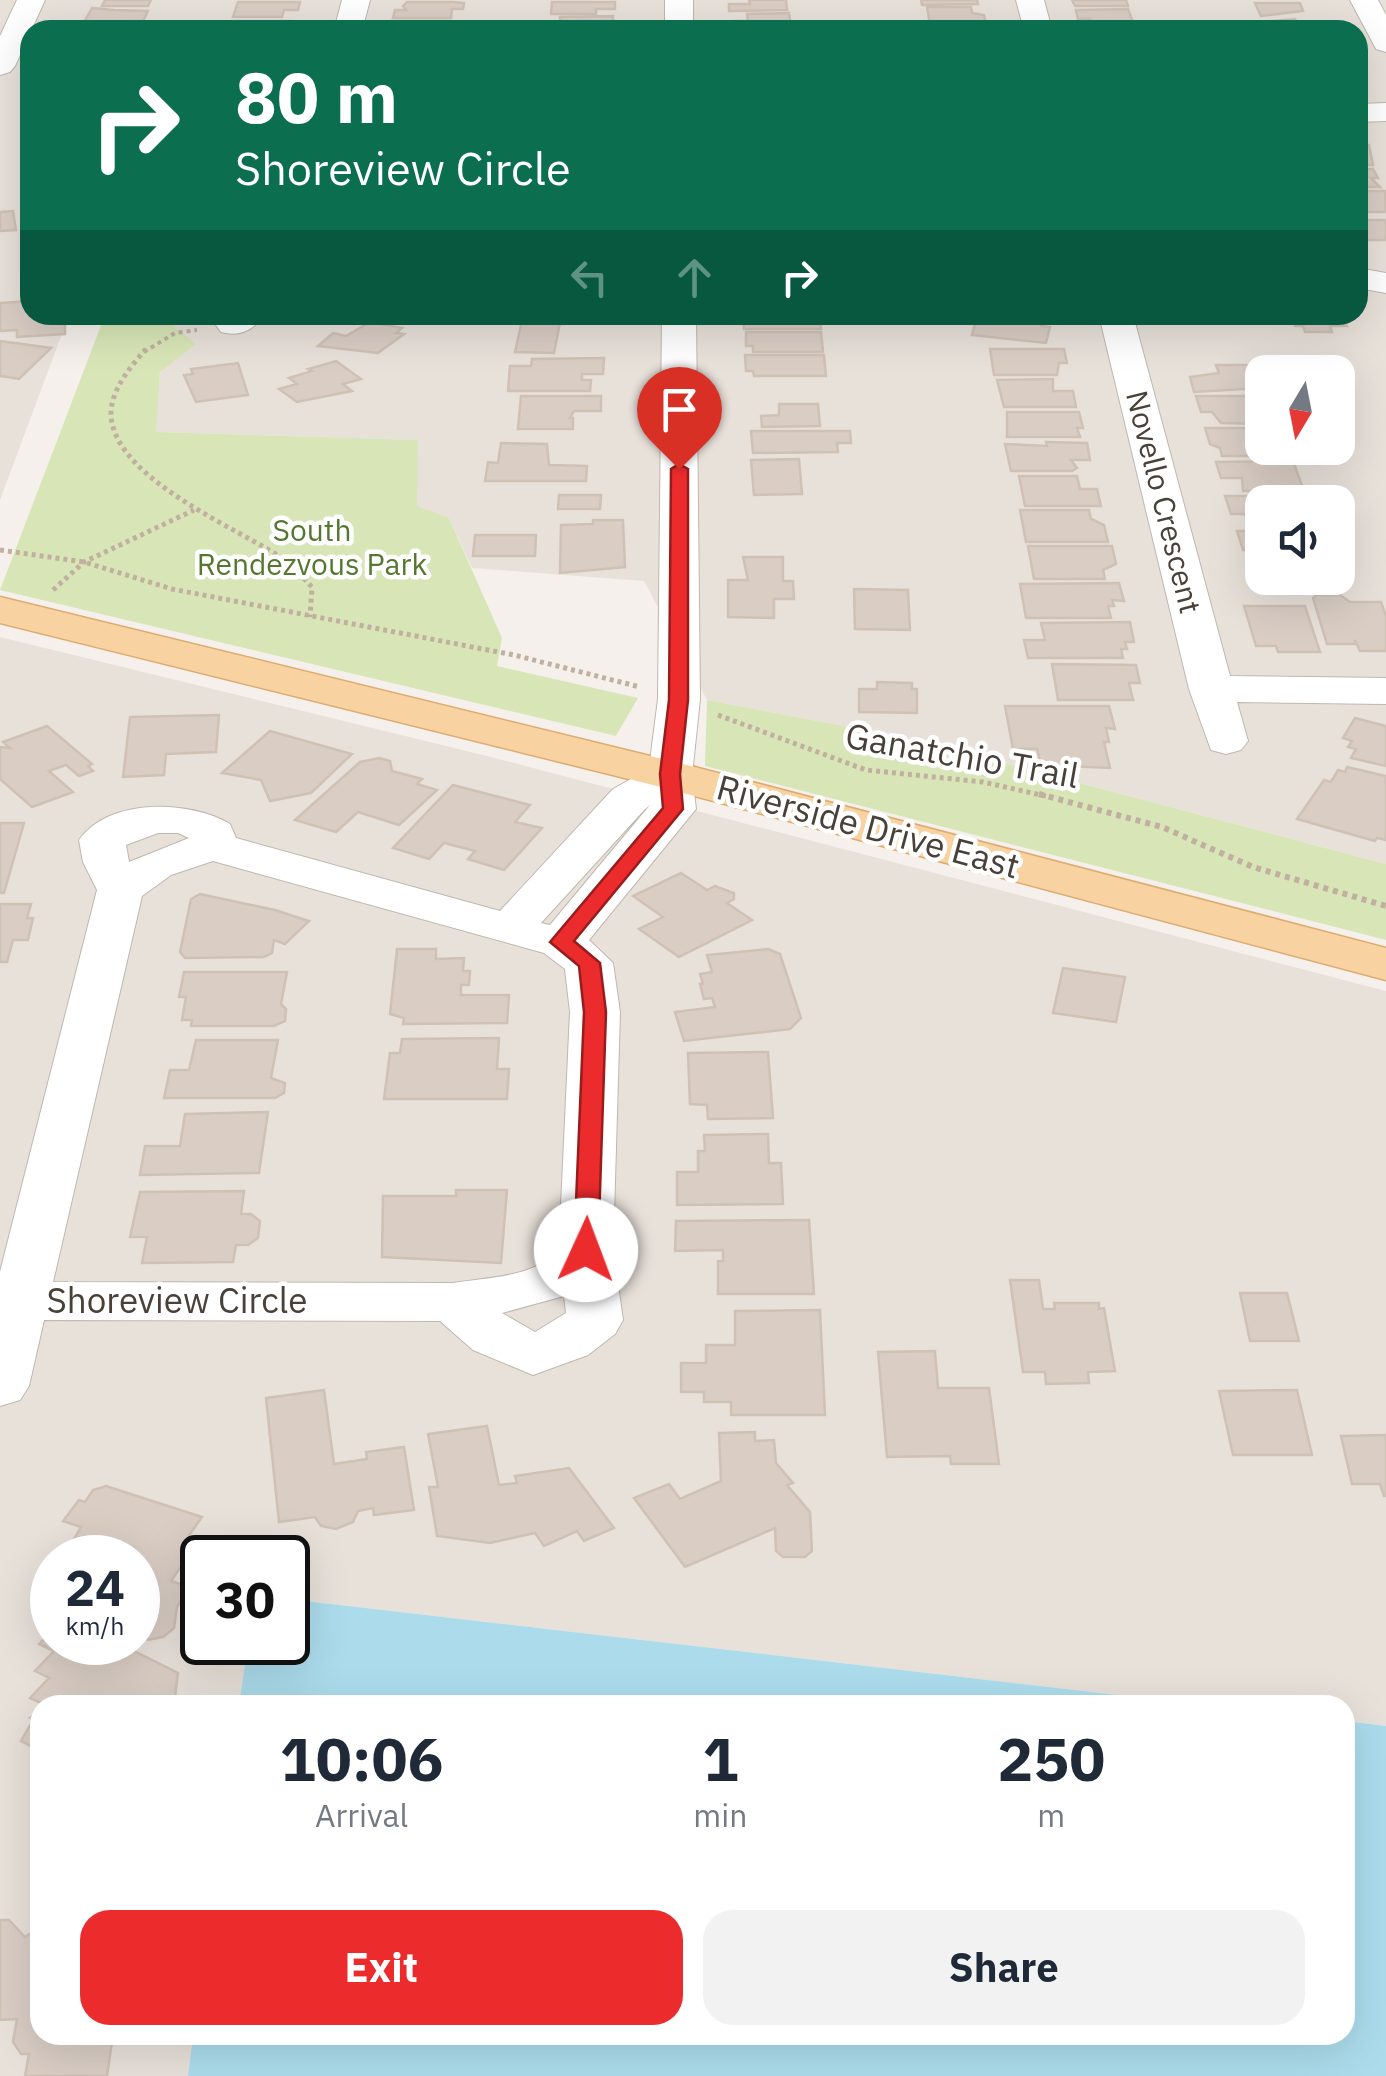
<!DOCTYPE html>
<html lang="en">
<head>
<meta charset="utf-8">
<style>
	:root { --surface:#fff; --page:#f2f2f3; --text:#1f2937; --muted:#747a83; --accent:#ec2b2c }
	body { margin:0; font-family:"IBM Plex Sans",sans-serif; background:var(--page); color:var(--text); height:100vh; display:flex; flex-direction:column; font-size:38px; white-space:nowrap }
	* { box-sizing:border-box; margin:0 }
	p { font-size:32px; color:var(--muted) }
	.icon { flex:none; width:55px; height:55px; fill:none; stroke:currentColor; stroke-width:2; stroke-linecap:round; stroke-linejoin:round }
	.map { position:relative; flex:1; overflow:hidden }
	.drawer { position:absolute; left:30px; top:1695px; width:1325px; height:350px; display:flex; flex-direction:column; background:var(--surface); border-radius:30px; box-shadow:0 10px 40px #0002 }
	.drawer>* { flex:none }
	.hud { position:absolute; left:20px; top:20px; width:1348px; height:305px; border-radius:30px; box-shadow:0 10px 40px #0002; background:#0b6e4f; color:#fff; overflow:hidden }
	.needle { width:65px; rotate:190deg }
	.controls { position:absolute; left:1245px; top:355px; display:grid; gap:20px }
	.controls a { display:grid; place-items:center; width:110px; height:110px; border-radius:20px; background:var(--surface); box-shadow:0 10px 40px #0002; font-size:50px }
	.speed { position:absolute; left:30px; top:1535px; display:flex; gap:20px; font-size:50px; font-weight:700; text-align:center }
	.speed>* { display:grid; place-content:center; width:130px; height:130px; border-radius:50%; background:var(--surface); box-shadow:0 10px 40px #0002; line-height:1 }
	.speed small { font-size:25px; font-weight:400 }
	.speed .limit { border:5px solid #111; border-radius:15px; background:#fff; color:#111 }
	.pin { position:absolute; display:grid; place-items:center; width:85px; height:85px; color:#fff; margin:-102px -42px; border-radius:50% 50% 50% 0; rotate:-45deg; box-shadow:0 0 10px #0007 }
	.pin .icon { rotate:45deg }
	.me { position:absolute; width:110px; margin:-55px; rotate:2deg; stroke-linejoin:round; filter:drop-shadow(0 0 8px #0008) }
	.turn { display:flex; align-items:center; gap:35px; height:210px; padding:0 50px; font-size:45px }
	.turn .icon { width:130px; height:130px; stroke-width:2.5 }
	.turn b { display:block; font-size:70px; line-height:85px }
	.lanes { display:flex; align-items:center; height:95px; padding:0 50px; background:#0003; justify-content:center; gap:50px; direction:ltr }
	.lanes .off { opacity:.35 }
	.eta { display:flex; justify-content:space-evenly; align-items:center; height:170px; text-align:center }
	.eta b { font-size:60px; font-weight:800; line-height:70px }
	.cta { display:flex; gap:20px; margin-top:auto; padding:20px 50px }
	.cta a { flex:1; height:115px; border-radius:30px; background:var(--accent); color:#fff; font-size:40px; font-weight:800; line-height:115px; text-align:center }
	.cta a+a { background:var(--page); color:var(--text) }
	.map>svg:first-child { display:block }
	.residential { fill:#e8e1da; fill-rule:evenodd }
	.green { fill:#d8e6b7 }
	.water { fill:#acdcec }
	.building { fill:#d9cdc4; stroke:#d0c1b5; stroke-width:2.5 }
	.lines { fill:none; stroke-linecap:round; stroke-linejoin:round }
	.minor-casing { stroke:#c0b7ae; stroke-width:2 }
	.major-casing { stroke:#ddac71; stroke-width:3 }
	.path-far2 { stroke:#c1b0a0; stroke-width:4; stroke-dasharray:4 4; stroke-linecap:butt }
	.path-far1 { stroke:#c1b0a0; stroke-width:5; stroke-dasharray:4 4; stroke-linecap:butt }
	.path { stroke:#c1b0a0; stroke-width:6; stroke-dasharray:5 5; stroke-linecap:butt }
	.minor { fill:#fff; fill-rule:evenodd }
	.major { fill:#f8d2a1; fill-rule:evenodd }
	.route { fill:#ec2b2c; stroke:#991c1d; stroke-width:2.5 }
	.labels { text-anchor:middle; stroke-width:9; stroke-linejoin:round; paint-order:stroke }
	.far-street-label { font-size:30px; fill:#484039; stroke:#fff }
	.far-park-label { font-size:30px; fill:#56772f; stroke:#fff }
	.street-label { font-size:35px; fill:#484039; stroke:#fff }
</style>
</head>
<body>
<div class="map">
<svg width="1386" height="2076" viewBox="0 0 1386 2076">
	<rect width="100%" height="100%" fill="#f5f0eb"/>
	<!-- residential -->
	<g class="residential">
		<path d="M 0,0 L 1386,0 L 1386,864 L 913,739 L 707,700 L 644,581 L 472,568 L 449,518 L 417,507 L 417,440 L 155,432 L 165,319 L 144,315 L 1358,315 L 1358,30 L 30,30 L 30,315 L 69,315 L 0,500 ZM 1262,372 L 1338,372 L 1338,448 L 1262,448 ZM 1262,502 L 1338,502 L 1338,578 L 1262,578 Z"/>
		<path d="M 0,637 L 491,757 L 1386,991 L 1386,1726 L 1345,1721 L 1345,1705 L 1204,1705 L 288,1599 L 288,1558 L 202,1558 L 202,1642 L 248,1643 L 239,1705 L 40,1705 L 40,2035 L 193,2035 L 188,2076 L 0,2076 ZM 52,1558 L 138,1558 L 138,1642 L 52,1642 Z"/>
	</g>
	<!-- green -->
	<g class="green">
		<polygon points="105,315 165,319 196,344 160,372 156,432 418,440 417,506 449,518 502,638 497,666 638,698 616,736 0,590"/>
		<polygon points="707,700 913,739 1386,864 1386,940 705,766"/>
	</g>
	<!-- water -->
	<g class="water">
		<polygon points="288,1599 1204,1705 239,1705 248,1643 288,1642"/>
		<polygon points="1345,1721 1386,1726 1386,2076 188,2076 193,2035 1345,2035"/>
	</g>
	<!-- building -->
	<g class="building">
		<polygon points="105,0 151,0 148,6 102,6"/>
		<polygon points="749,0 786,0 787,10 729,11 729,4 750,4"/>
		<polygon points="921,0 977,0 978,4 922,5"/>
		<polygon points="1072,0 1126,0 1128,6 1075,6"/>
		<polygon points="238,2 300,2 298,10 284,10 282,17 233,17"/>
		<polygon points="407,2 453,2 464,3 463,9 452,9 451,18 393,18 395,10 406,10 403,6"/>
		<polygon points="552,2 615,2 615,9 596,9 596,14 551,14"/>
		<polygon points="1255,3 1300,3 1303,11 1261,16"/>
		<polygon points="927,7 971,7 972,13 984,15 986,24 930,24"/>
		<polygon points="92,8 114,10 148,11 143,21 131,21 128,26 82,26"/>
		<polygon points="1128,9 1134,25 1093,25 1090,19 1078,19 1076,10"/>
		<polygon points="789,13 791,26 735,26 735,21 748,21 747,14"/>
		<polygon points="613,16 613,24 603,24 603,30 553,30 553,25 560,25 560,17"/>
		<polygon points="1295,19 1298,27 1313,30 1257,30 1250,23"/>
		<polygon points="237,21 290,21 288,29 292,29 234,30"/>
		<polygon points="392,21 450,21 448,30 391,30"/>
		<polygon points="1358,145 1369,145 1373,165 1358,165"/>
		<polygon points="1358,169 1373,169 1378,178 1371,178 1380,187 1358,187"/>
		<polygon points="1358,191 1385,191 1386,212 1358,212"/>
		<polygon points="13,211 16,230 0,231 0,212"/>
		<rect x="1358" y="220" width="28" height="20"/>
		<polygon points="30,301 30,315 65,315 65,334 17,337 17,330 0,331 0,303"/>
		<polygon points="758,315 819,315 821,329 744,329 743,317"/>
		<polygon points="977,315 1037,315 1036,319 1042,320 1041,326 1050,327 1046,343 972,335"/>
		<polygon points="1292,315 1343,315 1347,326 1330,326 1332,332 1305,332 1303,326 1295,326"/>
		<polygon points="523,316 561,317 554,353 515,352"/>
		<polygon points="370,322 402,328 396,333 404,334 378,353 318,346 333,333 346,336"/>
		<polygon points="746,332 821,332 823,352 753,352 753,346 746,346"/>
		<polygon points="0,341 51,348 19,379 0,376"/>
		<polygon points="990,349 1064,349 1067,363 1059,363 1057,375 994,375"/>
		<polygon points="745,355 824,355 826,376 754,376 753,371 746,371"/>
		<polygon points="604,358 603,374 582,374 582,380 591,380 590,391 508,391 510,366 531,366 532,359"/>
		<polygon points="336,361 361,379 343,384 352,391 297,402 279,389 297,384 289,378 312,371 308,369"/>
		<polygon points="238,363 248,395 196,402 184,375 193,374 191,369"/>
		<polygon points="1216,365 1258,365 1262,388 1194,392 1190,377 1219,373"/>
		<polygon points="1053,379 1053,391 1073,391 1076,407 1004,407 997,380"/>
		<polygon points="521,396 601,396 601,411 574,411 570,418 573,418 573,429 518,429"/>
		<polygon points="1196,396 1262,396 1262,424 1221,423 1212,412 1201,412"/>
		<polygon points="779,404 818,404 820,426 762,427 761,416 779,415"/>
		<polygon points="1007,412 1079,412 1083,428 1077,428 1080,437 1007,437"/>
		<polygon points="1205,428 1262,428 1262,448 1292,448 1295,456 1222,456 1220,448 1210,444"/>
		<polygon points="751,431 850,431 851,443 837,443 838,452 753,453"/>
		<polygon points="1046,442 1087,443 1090,460 1071,460 1077,468 1072,471 1011,471 1005,444 1047,446"/>
		<polygon points="501,443 547,444 549,465 587,466 586,481 485,481 488,462 498,463"/>
		<polygon points="799,459 802,494 754,495 751,460"/>
		<polygon points="1293,461 1304,491 1243,491 1242,478 1221,478 1216,462"/>
		<polygon points="1019,476 1077,476 1080,489 1097,489 1101,506 1025,506"/>
		<polygon points="559,495 601,495 600,509 558,509"/>
		<polygon points="1225,496 1304,496 1306,502 1262,502 1262,527 1254,527 1244,514 1231,514"/>
		<polygon points="1020,510 1089,510 1091,519 1104,525 1108,542 1026,542"/>
		<polygon points="593,520 623,520 625,567 560,573 561,525 593,524"/>
		<polygon points="1237,531 1262,531 1262,550 1243,550"/>
		<polygon points="475,535 536,535 535,556 473,556"/>
		<polygon points="1028,546 1112,546 1116,564 1103,570 1105,579 1034,579"/>
		<polygon points="743,557 783,557 783,581 793,581 794,599 774,599 774,618 728,617 728,580 748,580"/>
		<polygon points="1119,583 1124,601 1112,600 1114,606 1108,606 1111,618 1026,618 1020,584"/>
		<polygon points="854,589 908,590 910,630 855,629"/>
		<polygon points="1317,595 1340,595 1350,602 1381,602 1386,616 1386,651 1360,651 1355,640 1355,644 1327,644 1313,598"/>
		<polygon points="1244,606 1305,606 1320,652 1278,652 1276,646 1256,646"/>
		<polygon points="1130,622 1134,642 1125,642 1127,649 1121,649 1123,658 1028,658 1024,640 1045,640 1041,623"/>
		<polygon points="1052,664 1136,665 1140,683 1129,683 1133,700 1058,700"/>
		<polygon points="877,682 912,683 912,689 917,689 917,713 859,712 859,689 877,689"/>
		<polygon points="1005,706 1109,706 1115,729 1106,728 1109,742 1104,742 1110,768 1041,765 1037,749 1013,749"/>
		<polygon points="219,715 216,752 166,754 164,775 123,777 130,717"/>
		<polygon points="1355,718 1386,726 1386,766 1351,758 1356,749 1348,747 1352,741 1343,738"/>
		<polygon points="47,726 92,764 88,766 93,771 79,776 66,765 49,771 73,792 32,807 0,779 0,747 10,748 3,742"/>
		<polygon points="270,731 352,754 311,793 270,801 261,780 222,773"/>
		<polygon points="379,758 390,761 392,771 422,779 417,784 437,790 399,825 358,812 336,832 295,820 360,762"/>
		<polygon points="1347,767 1386,776 1386,840 1377,838 1375,841 1297,819 1324,780 1331,782 1338,770 1345,772"/>
		<polygon points="453,785 530,805 515,822 542,828 504,870 468,859 475,851 444,843 429,859 393,848"/>
		<polygon points="0,823 24,823 4,893 0,893"/>
		<polygon points="681,873 707,890 715,886 734,893 734,899 727,903 752,920 679,957 639,929 663,917 633,896"/>
		<polygon points="200,894 275,910 309,921 285,944 274,940 272,953 264,957 185,958 180,952 191,899"/>
		<polygon points="0,904 31,904 27,918 33,918 28,940 13,940 7,962 0,962"/>
		<polygon points="397,949 436,949 436,959 464,958 463,971 470,971 469,985 461,985 461,995 509,995 507,1023 403,1024 404,1018 390,1014"/>
		<polygon points="768,949 780,954 801,1018 790,1029 684,1041 675,1012 715,1007 712,998 704,999 700,984 703,984 700,974 712,972 707,955"/>
		<polygon points="1063,968 1125,977 1116,1022 1053,1013"/>
		<polygon points="184,972 287,972 281,1004 286,1009 285,1021 274,1026 191,1026 192,1020 182,1020 186,997 179,997"/>
		<polygon points="499,1038 497,1069 509,1069 507,1099 384,1099 390,1053 400,1053 402,1039"/>
		<polygon points="196,1040 278,1040 271,1078 285,1083 284,1093 275,1098 164,1098 170,1070 189,1070"/>
		<polygon points="768,1052 773,1118 708,1119 707,1105 690,1104 688,1053"/>
		<polygon points="268,1112 259,1173 140,1175 145,1146 180,1146 185,1114"/>
		<polygon points="768,1134 769,1163 781,1163 783,1204 677,1205 677,1172 698,1172 698,1151 705,1151 704,1135"/>
		<polygon points="456,1190 507,1190 501,1263 382,1257 383,1196 456,1196"/>
		<polygon points="244,1191 241,1214 251,1214 260,1221 258,1238 248,1245 236,1245 233,1262 142,1263 147,1237 130,1237 140,1192"/>
		<polygon points="809,1220 814,1294 718,1294 718,1261 723,1261 723,1250 675,1251 676,1221"/>
		<polygon points="1010,1280 1039,1280 1043,1309 1055,1309 1054,1303 1099,1303 1099,1309 1104,1308 1115,1371 1088,1372 1089,1383 1046,1384 1045,1372 1023,1372"/>
		<polygon points="1240,1293 1287,1293 1299,1341 1250,1341"/>
		<polygon points="820,1310 825,1415 731,1415 731,1402 704,1402 704,1392 681,1392 681,1363 706,1363 706,1345 735,1345 735,1311"/>
		<polygon points="935,1351 938,1388 989,1388 999,1464 951,1464 950,1456 887,1457 878,1352"/>
		<polygon points="324,1390 334,1464 367,1459 366,1452 404,1447 414,1510 374,1515 373,1508 358,1511 353,1522 336,1529 321,1526 315,1517 279,1522 266,1398"/>
		<polygon points="1297,1390 1312,1455 1233,1455 1219,1391"/>
		<polygon points="487,1426 499,1485 517,1483 515,1476 569,1468 614,1528 584,1541 577,1531 544,1546 535,1533 490,1543 437,1536 429,1487 438,1487 428,1434"/>
		<polygon points="755,1432 755,1441 774,1440 776,1463 793,1483 787,1485 810,1512 812,1551 805,1557 783,1557 776,1551 775,1528 685,1567 634,1498 669,1484 680,1499 721,1481 719,1433"/>
		<polygon points="1386,1435 1386,1496 1384,1496 1380,1484 1352,1484 1341,1436"/>
		<polygon points="106,1486 202,1517 183,1544 194,1547 171,1581 190,1587 177,1607 174,1628 163,1637 148,1640 138,1632 138,1558 63,1558 81,1527 63,1521 79,1500 85,1502 93,1490"/>
		<polygon points="52,1631 52,1642 116,1642 178,1673 174,1705 45,1705 30,1698 49,1678 35,1671 54,1651 39,1644"/>
		<polygon points="40,1710 40,1751 21,1741 33,1720 30,1718"/>
		<polygon points="0,1920 9,1920 25,1937 40,1927 40,2035 113,2035 107,2076 25,2076 29,2054 21,2054 13,2042 17,2019 0,2020"/>
	</g>
	<g class="lines">
		<!-- minor casing -->
		<g class="minor-casing">
			<g id="minor">
				<polygon points="17,0 45,0 15,66 10,72 0,75 0,36"/>
				<polygon points="342,0 370,0 362,30 334,30"/>
				<rect x="665" y="0" width="28" height="30"/>
				<polygon points="1016,0 1044,0 1052,30 1024,30"/>
				<polygon points="1350,0 1378,0 1386,15 1386,52 1376,49"/>
				<polygon points="1386,103 1386,121 1358,122 1358,104"/>
				<polygon points="1358,268 1386,273 1386,293 1358,288"/>
				<path d="M 224,315 L 264,315 C 253,331 239,337 221,332 L 216,325 Z"/>
				<path d="M 662,315 L 696,315 L 700,699 L 692,775 L 696,809 L 589,940 L 613,963 L 620,1012 L 613,1250 L 623,1320 L 615,1334 L 588,1355 L 533,1375 L 473,1350 L 440,1321 L 44,1320 L 29,1386 L 20,1400 L 0,1406 L 0,1272 L 97,890 L 83,862 L 79,840 C 109,797 190,800 230,824 L 236,838 L 500,911 L 613,789 L 649,769 L 658,699 ZM 650,805 L 550,925 L 541,923 L 645,809 ZM 158,833 L 178,833 L 189,838 L 129,862 L 126,845 ZM 213,861 L 544,953 L 565,969 L 570,1012 L 559,1248 C 537,1278 488,1277 453,1283 L 53,1282 L 142,896 L 171,875 ZM 564,1296 L 566,1313 L 535,1332 L 502,1313 Z"/>
				<polygon points="1099,315 1133,315 1230,676 1386,678 1386,704 1237,702 1248,741 1241,750 1226,754 1211,750 1189,689"/>
			</g>
		</g>
		<!-- major casing -->
		<g class="major-casing">
			<polygon id="major" points="0,597 687,765 1386,948 1386,980 653,785 0,623"/>
		</g>
		<!-- path-far2 -->
		<polyline class="path-far2" points="144,352 175,333 197,330"/>
		<!-- path-far1 -->
		<g class="path-far1">
			<path d="M 146,349 C 130,367 110,391 111,416 C 116,480 238,528 285,560 C 295,567 303,578 312,587 L 310,617"/>
			<polyline points="0,550 84,562 172,589 514,655 640,687"/>
			<polyline points="53,590 84,562 194,510"/>
			<polyline points="718,715 866,770 983,782 1050,797"/>
		</g>
		<!-- path -->
		<polyline class="path" points="1039,794 1162,827 1253,867 1386,906"/>
		<!-- minor -->
		<use href="#minor" class="minor"/>
		<!-- major -->
		<use href="#major" class="major"/>
	</g>
	<!-- route -->
	<polygon class="route" points="679,464 688,469 688,700 680,774 683,809 574,941 600,963 606,1012 598,1250 586,1258 574,1250 584,1012 579,966 550,942 663,808 660,774 669,700 671,469"/>
	<g class="labels">
		<!-- far-street labels -->
		<g class="far-street-label">
			<text transform="translate(1163 502) rotate(76)" y="10">Novello Crescent</text>
		</g>
		<!-- far-park labels -->
		<g class="far-park-label">
			<text x="312" y="541">South<tspan x="312" dy="34">Rendezvous Park</tspan></text>
		</g>
		<!-- street labels -->
		<g class="street-label">
			<text transform="translate(962 756) rotate(10)" y="12">Ganatchio Trail</text>
			<text transform="translate(868 827) rotate(15)" y="12">Riverside Drive East</text>
			<text x="177" y="1313">Shoreview Circle</text>
		</g>
	</g>
</svg>
<div class="controls">
<a><svg class="needle" viewBox="-14 -14 28 28"><path d="M0-13l5 13h-10z" fill="#e53935"/><path d="M0 13l5-13h-10z" fill="#747a83"/></svg></a>
<a><svg class="icon" aria-label="sound" viewBox="0 0 24 24"><path d="M4 9h4l5-4v14l-5-4H4zM17 9q2 3 0 6"/></svg></a>
</div>
<div class="speed"><div>24<small>km/h</small></div><div class="limit">30</div></div>
<div class="pin" style="left:679px;top:469px;background:#d93025"><svg class="icon" aria-label="arrive" viewBox="0 0 24 24"><path d="M6 21V4h12l-3 4 3 4H6"/></svg></div>
<svg class="me" style="left:586px;top:1250px" viewBox="-20 -20 40 40"><circle r="19" fill="#fff"/><path d="M0-13L10 11 0 6-10 11z" fill="#ec2b2c"/></svg>
<div class="hud">
<div class="turn"><svg class="icon" aria-label="right" viewBox="0 0 24 24"><path d="M7 20v-9h11M14 6l5 5-5 5"/></svg><div><b>80 m</b>Shoreview Circle</div></div>
<div class="lanes"><svg class="icon off" aria-label="left" viewBox="0 0 24 24"><path d="M17 20v-9H6M10 6l-5 5 5 5"/></svg><svg class="icon off" aria-label="ahead" viewBox="0 0 24 24"><path d="M12 20V5M6 11l6-6 6 6"/></svg><svg class="icon" aria-label="right" viewBox="0 0 24 24"><path d="M7 20v-9h11M14 6l5 5-5 5"/></svg></div>
</div>
<section class="drawer">
<div class="eta">
<div><b>10:06</b><p>Arrival</p></div>
<div><b>1</b><p>min</p></div>
<div><b>250</b><p>m</p></div>
</div>
<div class="cta"><a>Exit</a><a>Share</a></div>
</section>
</div>
</body>
</html>
